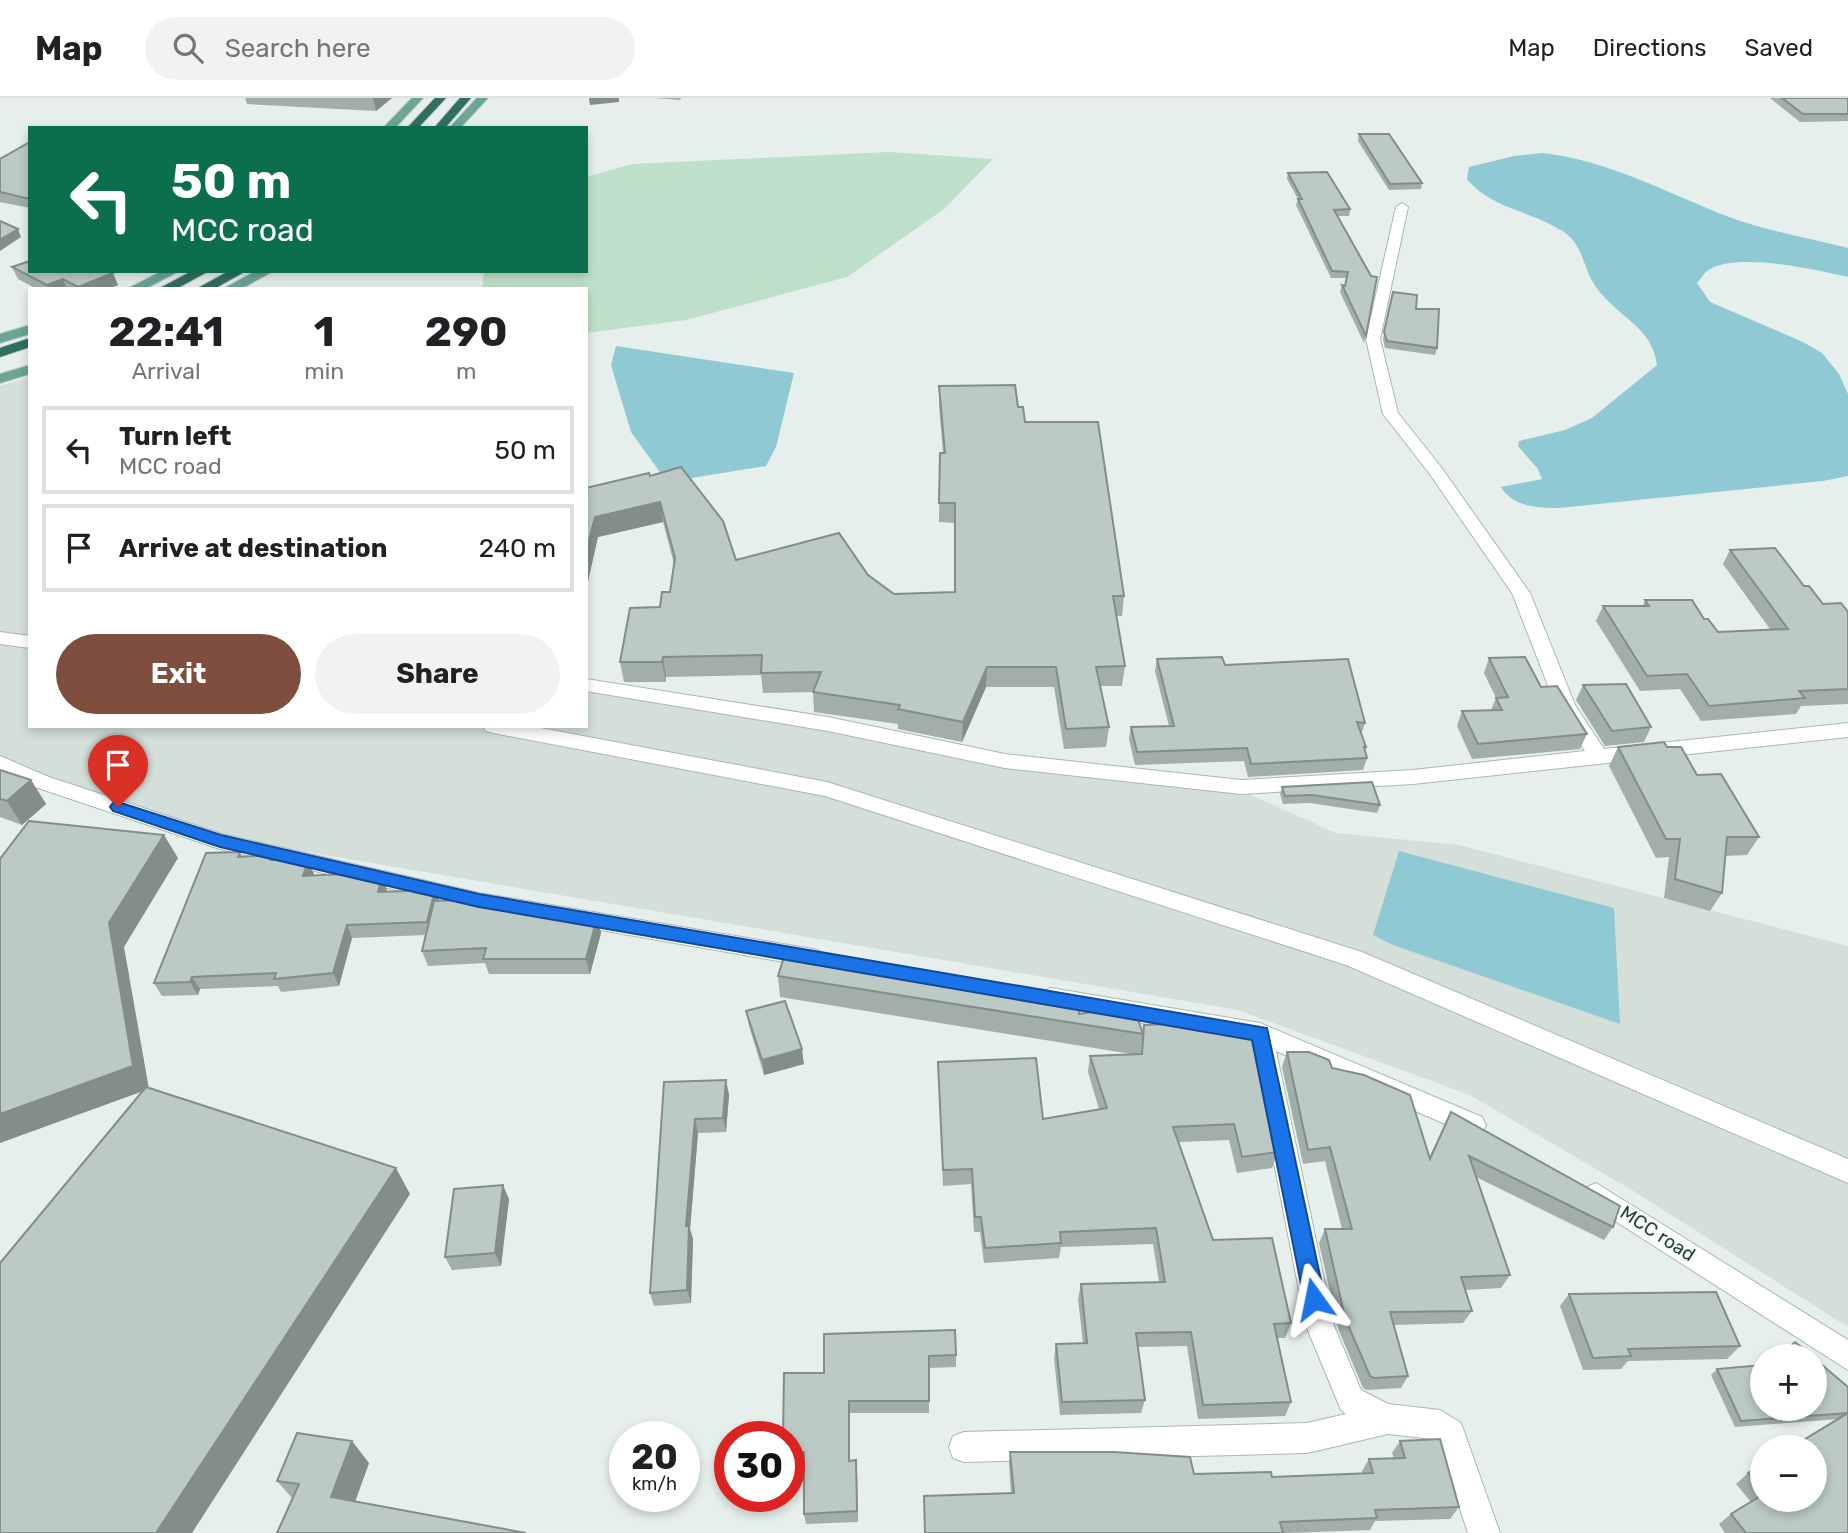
<!DOCTYPE html>
<html lang="en">
<head>
<meta charset="utf-8">
<style>
	:root { --surface:#fff; --page:#f2f2f2; --text:#202124; --muted:#757577; --line:#e0e0e0; --accent:#7f4e3f }
	body { margin:0; font-family:Rubik,sans-serif; background:var(--page); color:var(--text); height:100vh; display:flex; flex-direction:column; font-size:26px; white-space:nowrap }
	* { box-sizing:border-box; margin:0 }
	p { font-size:23px; color:var(--muted) }
	.icon { flex:none; width:38px; height:38px; fill:none; stroke:currentColor; stroke-width:2; stroke-linecap:round; stroke-linejoin:round }
	.map { position:relative; flex:1; overflow:hidden }
	.panel { position:absolute; left:28px; top:189px; width:560px; height:441px; display:flex; flex-direction:column; background:var(--surface); border-radius:0px; box-shadow:0 4px 10px #0003 }
	.panel>* { flex:none }
	.hud { position:absolute; left:28px; top:28px; width:560px; height:147px; border-radius:0px; box-shadow:0 4px 10px #0003; background:#0b6e4f; color:#fff; overflow:hidden }
	.tools { position:absolute; left:1750px; top:1246px; display:grid; gap:14px }
	.tools a { display:grid; place-items:center; width:77px; height:77px; border-radius:50%; background:var(--surface); box-shadow:0 4px 10px #0003; font-size:35px }
	.speed { position:absolute; left:609px; top:1323px; display:flex; gap:14px; font-size:35px; font-weight:700; text-align:center }
	.speed>* { display:grid; place-content:center; width:91px; height:91px; border-radius:50%; background:var(--surface); box-shadow:0 4px 10px #0003; line-height:1 }
	.speed small { font-size:18px; font-weight:400 }
	.speed .limit { border:10px solid #d22; background:#fff; color:#111 }
	.pin { position:absolute; display:grid; place-items:center; width:60px; height:60px; color:#fff; margin:-72px -30px; border-radius:50% 50% 50% 0; rotate:-45deg; box-shadow:0 0 7px #0007 }
	.pin .icon { rotate:45deg }
	.me { position:absolute; width:77px; margin:-38px; rotate:348deg; stroke-linejoin:round; filter:drop-shadow(0 0 5px #0008) }
	.turn { display:flex; align-items:center; gap:24px; height:147px; padding:0 28px; font-size:32px }
	.turn .icon { width:91px; height:91px; stroke-width:2.5 }
	.turn b { display:block; font-size:49px; line-height:60px }
	.eta { display:flex; justify-content:space-evenly; align-items:center; height:119px; text-align:center }
	.eta b { font-size:42px; font-weight:700; line-height:49px }
	.primary-button { display:flex; gap:14px; margin-top:auto; padding:14px 28px }
	.primary-button a { flex:1; height:80px; border-radius:42px; background:var(--accent); color:#fff; font-size:28px; font-weight:700; line-height:80px; text-align:center }
	.primary-button a+a { background:var(--page); color:var(--text) }
	ul { padding:0; list-style:none }
	li { display:flex; align-items:center; gap:21px; height:88px; margin:0 14px 10px; padding:0 14px; border:4px solid var(--line); border-radius:0px }
	li div { flex:1 }
	li b { display:block; font-size:26px }
	li em { font-style:normal }
	header { display:flex; align-items:center; gap:42px; box-sizing:border-box; height:98px; padding:0 35px; background:var(--surface); border-bottom:2px solid var(--line) }
	header strong { font-size:33px }
	nav { display:flex; gap:38px; margin-inline-start:auto; font-size:24px }
	.search { width:490px; height:63px; background:var(--page); display:flex; align-items:center; gap:18px; box-sizing:border-box; padding:0 24px; border-radius:38px; color:var(--muted); font-size:26px }
	.map>svg:first-child { display:block }
	.built { fill:#d4dfda }
	.green { fill:#bfe0c8 }
	.water { fill:#8ec9d4 }
	.lines { fill:none; stroke-linecap:round; stroke-linejoin:round }
	.minor-casing { stroke:#a8b8b2; stroke-width:2 }
	.major-casing { stroke:#c2cac8; stroke-width:2 }
	.highway-casing { stroke:#c2cac8; stroke-width:2 }
	.minor { fill:#fff; fill-rule:evenodd }
	.major { fill:#6aa596; fill-rule:evenodd }
	.highway { fill:#2f6f62; fill-rule:evenodd }
	.wall { fill:#a1aea9 }
	.shaded-wall { fill:#838d89 }
	.building { fill:#bbcac4; stroke:#838d89; stroke-width:2 }
	.route { fill:#1a73e8; stroke:#114b97; stroke-width:2 }
	.labels { text-anchor:middle; stroke-width:6; stroke-linejoin:round; paint-order:stroke }
	.street-label { font-size:19px; fill:#24423a; stroke:#f7fbf9 }
</style>
</head>
<body>
<header>
<strong>Map</strong>
<div class="search"><svg class="icon" aria-label="search" viewBox="0 0 24 24"><circle cx="10" cy="10" r="6"/><path d="M15 15l6 6"/></svg>Search here</div>
<nav><a>Map</a><a>Directions</a><a>Saved</a></nav>
</header>
<div class="map">
<svg width="1848" height="1435" viewBox="0 0 1848 1435">
	<rect width="100%" height="100%" fill="#e6efeb"/>
	<!-- built -->
	<polygon class="built" points="30,279 30,628 586,628 586,590 1242,693 1336,735 1459,747 1848,848 1848,1229 1630,1091 1470,997 1238,912 224,740 47,679 0,658 0,288"/>
	<!-- green -->
	<polygon class="green" points="889,54 993,61 944,111 847,179 686,222 586,235 586,191 482,191 484,173 586,173 586,79 632,66"/>
	<!-- water -->
	<g class="water">
		<path d="M 1543,55 C 1610,63 1667,95 1729,119 C 1767,133 1809,140 1848,150 L 1848,179 C 1816,172 1735,153 1707,173 C 1704,175 1700,182 1697,185 L 1710,204 L 1803,244 L 1822,255 L 1839,276 L 1848,296 L 1848,378 L 1823,383 L 1559,410 C 1538,410 1513,409 1501,389 L 1542,381 L 1538,371 L 1518,348 L 1519,343 L 1565,332 L 1592,320 L 1657,267 C 1653,229 1616,218 1596,189 C 1583,171 1584,148 1564,134 C 1533,113 1491,111 1467,81 L 1469,69 L 1514,58 Z"/>
		<polygon points="616,248 794,275 776,349 766,368 667,384 631,334 611,267"/>
		<polygon points="1399,753 1614,810 1620,926 1393,847 1373,837"/>
	</g>
	<g class="lines">
		<!-- minor casing -->
		<g class="minor-casing">
			<g id="minor">
				<polygon points="1402,105 1408,109 1380,241 1398,315 1441,369 1530,495 1575,607 1604,651 1848,625 1848,639 1413,686 1241,696 1005,670 828,633 586,593 586,581 828,619 1005,656 1241,682 1413,672 1585,653 1556,608 1512,495 1429,375 1383,316 1366,241 1396,109"/>
				<polygon points="0,534 30,538 30,550 0,546"/>
				<polygon points="483,628 530,628 827,684 1362,854 1848,1061 1848,1085 1346,867 825,698 493,635 486,633"/>
				<polygon points="0,658 49,679 222,736 479,795 813,851 821,854 825,860 821,866 813,869 479,811 220,751 35,689 0,673"/>
				<polygon points="1051,890 1260,925 1482,1019 1486,1027 1482,1035 1473,1038 1276,953 1334,1228 1361,1292 1388,1306 1440,1312 1461,1325 1500,1435 1468,1435 1438,1345 1433,1341 1388,1336 1307,1355 964,1364 953,1360 949,1349 953,1338 964,1334 1307,1325 1346,1316 1341,1312 1306,1228 1250,943 1051,910 1043,907 1039,900 1043,893"/>
				<polygon points="1596,1085 1848,1242 1848,1272 1587,1105 1583,1097 1587,1089"/>
			</g>
		</g>
		<!-- major casing -->
		<g class="major-casing">
			<g id="major">
				<polygon points="412,0 423,0 395,30 383,30"/>
				<polygon points="477,0 488,0 460,30 449,30"/>
				<polygon points="162,173 179,173 145,191 127,191"/>
				<polygon points="256,173 273,173 241,191 223,191"/>
				<polygon points="30,227 30,236 0,245 0,236"/>
				<polygon points="30,267 30,276 0,285 0,276"/>
			</g>
		</g>
		<!-- highway casing -->
		<g class="highway-casing">
			<g id="highway">
				<polygon points="435,0 446,0 418,30 407,30"/>
				<polygon points="460,0 471,0 445,30 434,30"/>
				<polygon points="192,173 209,173 176,191 158,191"/>
				<polygon points="229,173 246,173 214,191 196,191"/>
				<polygon points="30,240 30,249 0,259 0,250"/>
			</g>
		</g>
		<!-- minor -->
		<use href="#minor" class="minor"/>
		<!-- major -->
		<use href="#major" class="major"/>
		<!-- highway -->
		<use href="#highway" class="highway"/>
	</g>
	<!-- wall -->
	<g class="wall">
		<polygon points="245,0 392,0 376,13 247,6"/>
		<polygon points="654,0 681,0 680,2"/>
		<polygon points="1770,0 1848,0 1848,23 1800,24"/>
		<polygon points="1359,36 1422,85 1421,91 1389,92 1358,43"/>
		<polygon points="30,44 30,110 0,104 0,61"/>
		<polygon points="1288,75 1350,111 1349,118 1338,118 1371,178 1377,179 1364,245 1340,194 1342,187 1345,188 1347,180 1331,180 1296,107 1298,101 1287,81"/>
		<polygon points="12,169 118,187 108,191 37,191 18,181"/>
		<polygon points="1393,194 1437,250 1435,257 1385,250 1383,241"/>
		<polygon points="939,288 1018,309 1025,324 1124,498 1122,518 1116,518 1125,568 1122,588 1100,588 1109,629 1106,649 1064,651 1054,589 986,589 962,644 898,631 898,626 814,614 813,594 763,595 761,577 666,579 666,584 624,584 620,564 670,494 674,466 663,424 598,439 586,488 586,390 650,378 736,462 868,477 894,496 955,494 955,425 939,424 940,355 943,355 939,307"/>
		<polygon points="1730,452 1804,488 1823,506 1848,514 1848,606 1801,608 1796,616 1701,623 1680,591 1640,593 1596,523 1603,508 1643,508 1645,502 1704,521 1718,534 1770,531 1723,466"/>
		<polygon points="1489,560 1541,589 1587,636 1580,651 1472,661 1457,628 1462,613 1491,612 1496,600 1484,575"/>
		<polygon points="1157,561 1225,567 1365,625 1361,637 1366,649 1365,653 1367,660 1363,672 1248,679 1244,663 1135,667 1129,641 1131,629 1169,628 1155,573"/>
		<polygon points="1583,587 1651,629 1644,644 1605,648 1576,602"/>
		<polygon points="1618,649 1667,649 1697,677 1759,739 1747,757 1725,758 1722,795 1710,813 1664,800 1669,759 1656,760 1609,668"/>
		<polygon points="0,672 31,682 46,706 22,727 0,719"/>
		<polygon points="1282,689 1380,707 1377,715 1310,705 1283,706 1280,696"/>
		<polygon points="240,754 242,758 275,762 314,776 314,777 387,792 387,794 435,792 439,803 484,801 484,804 531,816 597,820 601,835 590,876 489,876 485,865 428,868 422,853 426,837 352,840 339,888 281,894 278,888 200,891 198,897 162,898 154,885"/>
		<polygon points="778,878 1079,915 1142,934 1144,927 1205,933 1278,1054 1272,1070 1237,1075 1229,1042 1179,1044 1213,1142 1291,1225 1285,1240 1277,1240 1291,1304 1285,1318 1198,1321 1187,1248 1138,1249 1145,1302 1141,1315 1060,1317 1054,1260 1056,1246 1083,1245 1078,1201 1081,1186 1159,1184 1153,1146 1061,1149 1059,1160 984,1165 980,1134 974,1134 971,1086 943,1088 938,964 1043,1021 1099,1011 1088,974 1090,958 1131,956 780,899"/>
		<polygon points="746,913 804,966 764,977 749,928"/>
		<polygon points="1287,954 1332,970 1429,1060 1451,1014 1613,1129 1604,1142 1476,1079 1510,1177 1501,1190 1465,1192 1472,1213 1463,1225 1393,1227 1408,1278 1401,1290 1367,1292 1363,1290 1339,1233 1319,1145 1325,1131 1342,1131 1325,1063 1303,1066 1282,969"/>
		<polygon points="664,984 729,997 726,1034 698,1035 690,1131 693,1141 691,1205 654,1208 650,1195"/>
		<polygon points="509,1101 501,1168 452,1172 445,1159"/>
		<polygon points="1569,1196 1740,1248 1727,1261 1628,1263 1621,1271 1583,1272 1560,1208"/>
		<polygon points="824,1236 956,1257 956,1269 929,1270 929,1315 850,1315 850,1363 856,1362 858,1424 806,1426 804,1416 804,1366 789,1366 789,1339 824,1275"/>
		<polygon points="1717,1271 1848,1289 1848,1435 1725,1435 1719,1426 1731,1416 1751,1404 1736,1386 1748,1375 1762,1367 1762,1402 1839,1321 1735,1329 1711,1277"/>
		<polygon points="1400,1343 1459,1409 1450,1421 1375,1423 1370,1432 1289,1435 925,1435 1011,1395 1009,1366 1010,1354 1194,1376 1272,1379 1362,1376 1362,1373 1369,1361 1394,1360 1392,1355"/>
		<polygon points="369,1365 355,1404 293,1401 277,1383"/>
	</g>
	<!-- shaded-wall -->
	<g class="shaded-wall">
		<polygon points="373,0 392,0 376,13"/>
		<polygon points="589,0 619,0 619,4 590,7"/>
		<polygon points="18,131 21,139 0,153 0,142"/>
		<polygon points="113,175 118,187 108,191 79,191 78,189"/>
		<polygon points="63,181 67,191 49,191 47,187"/>
		<polygon points="660,404 663,424 598,439 587,488 586,454 595,419"/>
		<polygon points="663,559 666,579 666,584 662,564"/>
		<polygon points="987,569 986,589 962,644 963,624"/>
		<polygon points="31,682 46,706 22,727 7,703"/>
		<polygon points="164,737 178,760 124,849 149,991 0,1045 0,1016 109,825"/>
		<polygon points="308,763 314,776 309,791 303,778"/>
		<polygon points="382,779 387,792 383,807 378,794"/>
		<polygon points="435,792 440,805 432,837 427,824"/>
		<polygon points="597,820 601,835 590,876 586,861"/>
		<polygon points="347,827 352,840 339,888 333,875"/>
		<polygon points="192,879 200,891 198,897 190,884"/>
		<polygon points="802,951 804,966 764,977 762,962"/>
		<polygon points="726,982 729,997 726,1034 723,1020"/>
		<polygon points="695,1021 698,1035 690,1131 693,1141 691,1205 687,1192 686,1128"/>
		<polygon points="396,1070 410,1096 192,1435 156,1435"/>
		<polygon points="503,1087 509,1101 501,1168 495,1155"/>
		<polygon points="849,1303 850,1315 850,1374 849,1363"/>
		<polygon points="352,1343 369,1365 349,1420 331,1399"/>
		<polygon points="856,1362 857,1374 858,1424 857,1413"/>
	</g>
	<!-- building -->
	<g class="building">
		<polygon points="1782,0 1848,0 1848,16 1803,16"/>
		<polygon points="1359,36 1389,36 1422,85 1390,86"/>
		<polygon points="30,44 30,101 0,94 0,61"/>
		<polygon points="1327,74 1350,111 1334,112 1371,178 1377,179 1366,238 1342,187 1345,188 1348,174 1332,173 1298,101 1302,101 1288,75"/>
		<polygon points="0,123 18,131 0,142"/>
		<polygon points="30,163 30,173 109,173 113,175 78,189 63,181 47,187 12,169"/>
		<polygon points="1393,194 1417,197 1416,211 1439,211 1437,250 1387,243 1384,234"/>
		<polygon points="1015,287 1018,309 1023,309 1025,324 1098,324 1124,498 1113,498 1125,568 1096,569 1109,629 1066,631 1056,569 987,569 963,624 898,611 900,607 813,594 821,574 761,575 762,557 663,559 662,564 620,564 630,510 660,509 662,494 670,494 675,460 660,404 595,419 586,454 586,390 649,375 650,378 681,369 723,423 736,462 839,435 868,477 894,496 955,494 955,405 939,405 940,355 945,355 939,288"/>
		<polygon points="1775,450 1804,488 1809,488 1823,506 1841,505 1848,514 1848,591 1799,593 1805,600 1709,608 1687,576 1647,578 1603,508 1649,508 1645,502 1692,502 1704,521 1708,521 1718,534 1788,531 1730,452"/>
		<polygon points="1222,559 1225,567 1348,561 1365,625 1357,624 1366,649 1364,649 1367,660 1251,666 1247,650 1137,654 1131,629 1174,628 1157,561"/>
		<polygon points="1525,559 1541,589 1557,588 1587,636 1478,646 1462,613 1502,612 1496,600 1508,599 1489,560"/>
		<polygon points="1626,586 1651,629 1612,633 1583,587"/>
		<polygon points="1664,644 1667,649 1681,649 1697,677 1721,676 1759,739 1727,739 1722,795 1675,781 1680,741 1666,741 1618,649"/>
		<polygon points="0,672 31,682 7,703 0,701"/>
		<polygon points="1372,684 1380,707 1312,697 1285,698 1282,689"/>
		<polygon points="29,723 164,737 109,825 133,968 0,1016 0,761"/>
		<polygon points="240,754 238,759 272,757 271,762 300,761 308,763 303,778 364,775 382,779 378,794 435,792 427,824 347,827 333,875 274,881 276,875 192,879 190,884 154,885 206,755"/>
		<polygon points="484,801 483,803 528,808 527,816 597,820 586,861 483,861 486,850 422,853 434,803"/>
		<polygon points="786,852 1081,899 1079,916 1133,907 1143,936 778,878"/>
		<polygon points="785,903 802,951 762,962 746,913"/>
		<polygon points="1203,924 1205,933 1254,935 1278,1054 1242,1059 1234,1026 1173,1029 1213,1142 1272,1140 1291,1225 1274,1226 1291,1304 1203,1307 1191,1234 1136,1235 1145,1302 1062,1304 1056,1246 1087,1245 1081,1186 1165,1184 1156,1130 1060,1134 1061,1145 985,1150 981,1119 975,1119 972,1071 943,1072 938,964 1036,960 1043,1021 1107,1010 1090,958 1142,956 1144,927"/>
		<polygon points="1287,954 1309,954 1329,962 1332,970 1364,977 1410,997 1430,1061 1451,1014 1620,1108 1613,1129 1469,1058 1510,1177 1461,1179 1472,1213 1390,1214 1408,1278 1374,1280 1370,1278 1345,1220 1325,1131 1352,1131 1330,1049 1308,1052"/>
		<polygon points="726,982 723,1020 695,1021 686,1128 689,1128 687,1192 650,1195 664,984"/>
		<polygon points="146,989 396,1070 156,1435 0,1435 0,1165"/>
		<polygon points="503,1087 495,1155 445,1159 454,1091"/>
		<polygon points="1716,1194 1740,1248 1628,1251 1631,1258 1593,1260 1569,1196"/>
		<polygon points="955,1232 956,1257 929,1258 929,1303 849,1303 849,1363 856,1362 857,1413 804,1416 804,1354 789,1355 789,1339 783,1339 784,1275 824,1275 824,1236"/>
		<polygon points="1795,1244 1812,1258 1780,1258"/>
		<polygon points="1815,1261 1848,1289 1848,1315 1741,1323 1717,1271 1762,1267 1762,1311 1815,1311"/>
		<polygon points="1848,1315 1848,1435 1746,1435 1731,1416 1762,1397 1762,1402 1815,1402 1815,1349 1792,1349"/>
		<polygon points="297,1335 352,1343 331,1399 526,1435 277,1435 299,1386 277,1383"/>
		<polygon points="1440,1341 1459,1409 1375,1412 1377,1420 1280,1424 1283,1435 925,1435 924,1398 1014,1395 1010,1354 1114,1354 1190,1359 1194,1376 1271,1374 1272,1379 1373,1375 1369,1361 1405,1360 1400,1343"/>
		<polygon points="1762,1367 1762,1392 1748,1375"/>
	</g>
	<!-- route -->
	<polygon class="route" points="118,704 221,737 479,796 1267,930 1325,1201 1322,1208 1314,1211 1307,1208 1304,1201 1252,942 479,809 220,749 113,713 110,709 113,705"/>
	<g class="labels">
		<!-- street labels -->
		<g class="street-label">
			<text transform="translate(1658 1135) rotate(33)" y="7">MCC road</text>
		</g>
	</g>
</svg>
<div class="tools">
<a>+</a>
<a>−</a>
</div>
<div class="speed"><div>20<small>km/h</small></div><div class="limit">30</div></div>
<div class="pin" style="left:118px;top:709px;background:#d93025"><svg class="icon" aria-label="arrive" viewBox="0 0 24 24"><path d="M6 21V4h12l-3 4 3 4H6"/></svg></div>
<svg class="me" style="left:1314px;top:1201px" viewBox="-20 -20 40 40"><path d="M0-17L14 15 0 8-14 15z" fill="#1a73e8" stroke="#fff" stroke-width="4"/></svg>
<div class="hud">
<div class="turn"><svg class="icon" aria-label="left" viewBox="0 0 24 24"><path d="M17 20v-9H6M10 6l-5 5 5 5"/></svg><div><b>50 m</b>MCC road</div></div>
</div>
<section class="panel">
<div class="eta">
<div><b>22:41</b><p>Arrival</p></div>
<div><b>1</b><p>min</p></div>
<div><b>290</b><p>m</p></div>
</div>
<ul>
<li><svg class="icon" aria-label="left" viewBox="0 0 24 24"><path d="M17 20v-9H6M10 6l-5 5 5 5"/></svg><div><b>Turn left</b><p>MCC road</p></div><em>50 m</em></li>
<li><svg class="icon" aria-label="arrive" viewBox="0 0 24 24"><path d="M6 21V4h12l-3 4 3 4H6"/></svg><div><b>Arrive at destination</b></div><em>240 m</em></li>
</ul>
<div class="primary-button"><a>Exit</a><a>Share</a></div>
</section>
</div>
</body>
</html>
